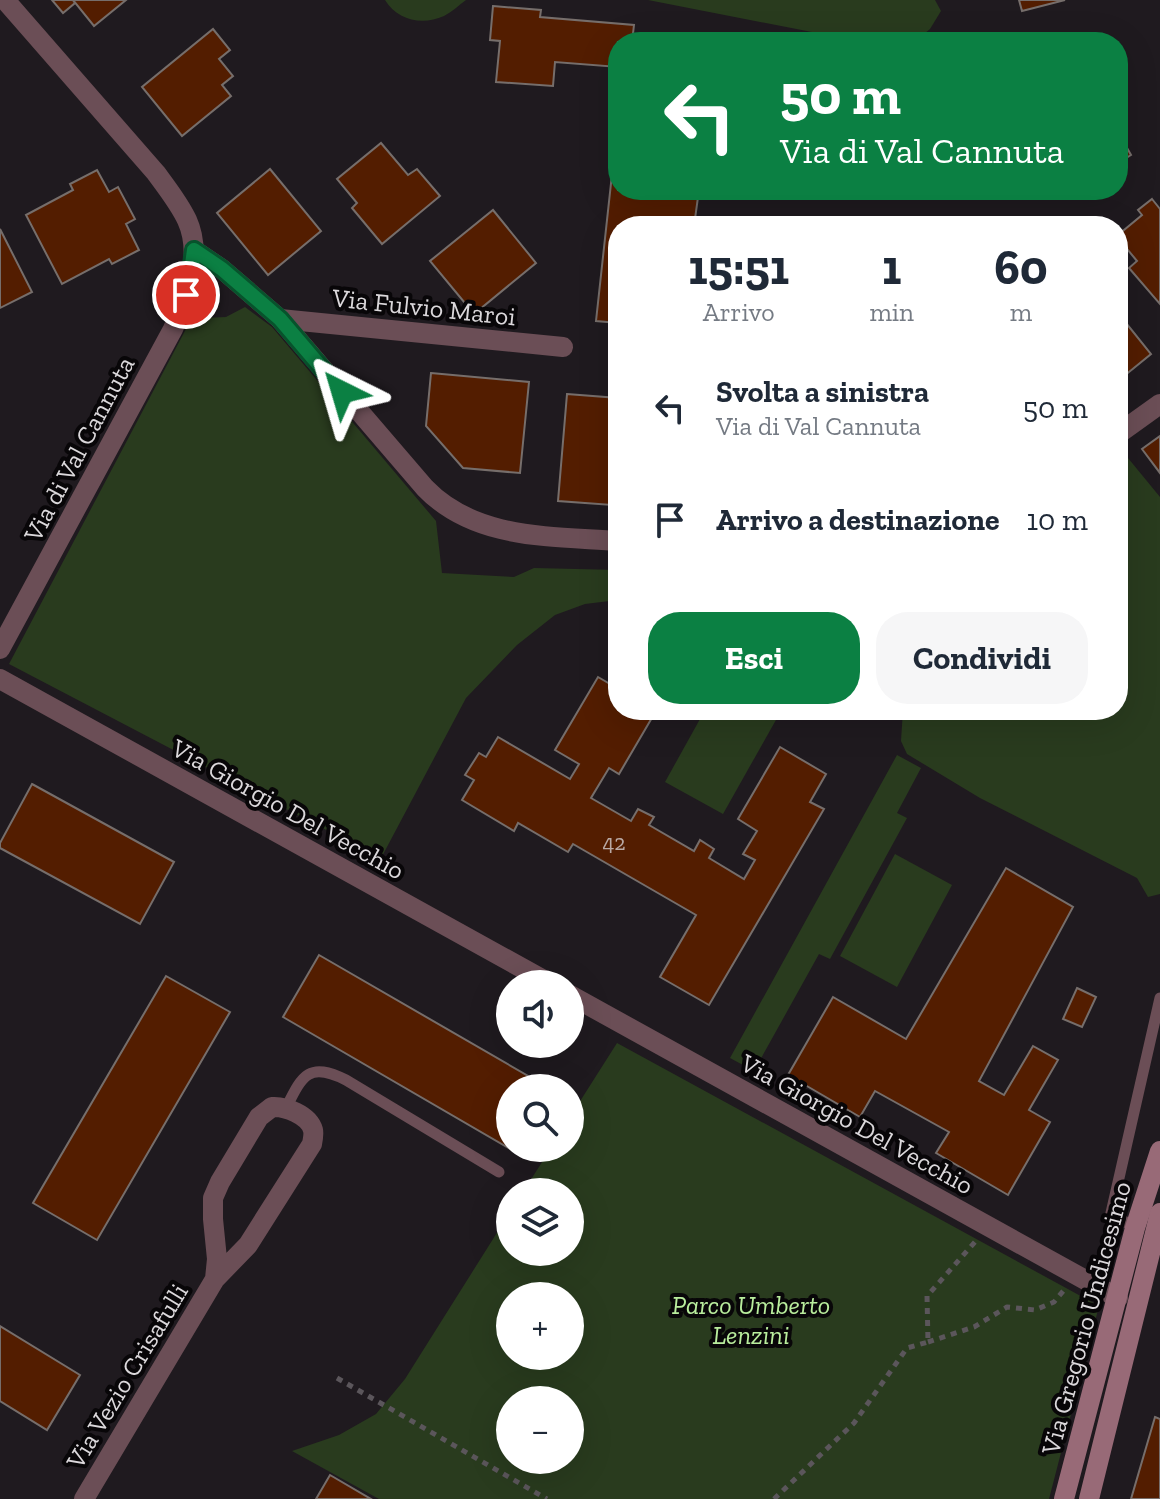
<!DOCTYPE html>
<html lang="it">
<head>
<meta charset="utf-8">
<style>
	:root { --surface:#fff; --page:#f6f6f7; --text:#1f2937; --muted:#747a83; --accent:#0b8043 }
	body { margin:0; font-family:"Zilla Slab",serif; background:var(--page); color:var(--text); height:100vh; display:flex; flex-direction:column; font-size:30px; white-space:nowrap }
	* { box-sizing:border-box; margin:0 }
	p { font-size:26px; color:var(--muted) }
	.icon { flex:none; width:44px; height:44px; fill:none; stroke:currentColor; stroke-width:2; stroke-linecap:round; stroke-linejoin:round }
	.map { position:relative; flex:1; overflow:hidden }
	.drawer { position:absolute; left:608px; top:216px; width:520px; height:504px; display:flex; flex-direction:column; background:var(--surface); border-radius:32px; box-shadow:0 8px 32px #0002 }
	.drawer>* { flex:none }
	.top-card { position:absolute; left:608px; top:32px; width:520px; height:168px; border-radius:32px; box-shadow:0 8px 32px #0002; background:#0b8043; color:#fff; overflow:hidden }
	.fabs { position:absolute; left:496px; top:970px; display:grid; gap:16px }
	.fabs a { display:grid; place-items:center; width:88px; height:88px; border-radius:50%; background:var(--surface); box-shadow:0 8px 32px #0002; font-size:40px }
	.pin { position:absolute; display:grid; place-items:center; width:68px; height:68px; color:#fff; margin:-34px; border:4px solid #fff; border-radius:50%; box-shadow:0 2px 8px #0007 }
	.me { position:absolute; width:88px; margin:-44px; rotate:320deg; stroke-linejoin:round; filter:drop-shadow(0 0 6px #0008) }
	.turn { display:flex; align-items:center; gap:28px; height:168px; padding:0 40px; font-size:36px }
	.turn .icon { width:104px; height:104px; stroke-width:2.5 }
	.turn b { display:block; font-size:56px; line-height:68px }
	.eta { display:flex; justify-content:space-evenly; align-items:center; height:136px; text-align:center }
	.eta b { font-size:48px; font-weight:700; line-height:56px }
	.primary-button { display:flex; gap:16px; margin-top:auto; padding:16px 40px }
	.primary-button a { flex:1; height:92px; border-radius:32px; background:var(--accent); color:#fff; font-size:32px; font-weight:700; line-height:92px; text-align:center }
	.primary-button a+a { background:var(--page); color:var(--text) }
	ul { padding:0; list-style:none }
	li { display:flex; align-items:center; gap:24px; height:112px; padding:0 40px }
	li div { flex:1 }
	li b { display:block; font-size:30px }
	li em { font-style:normal }
	.map>svg:first-child { display:block }
	.green { fill:#293b1e; fill-rule:evenodd }
	.building { fill:#531d00; stroke:#766e6b; stroke-width:2 }
	.lines { fill:none; stroke-linecap:round; stroke-linejoin:round }
	.path { stroke:#5b565b; stroke-width:5; stroke-dasharray:6 6; stroke-linecap:butt }
	.lane { stroke:#6b4e56; stroke-width:11 }
	.street { stroke:#6b4e56; stroke-width:20 }
	.secondary { stroke:#986a77; stroke-width:20 }
	.route-casing { stroke:#07532c; stroke-width:20 }
	.route { stroke:#0b8043; stroke-width:14 }
	.labels { text-anchor:middle; stroke-width:8; stroke-linejoin:round; paint-order:stroke }
	.number-label { font-size:22px; fill:#b9a9a4 }
	.street-label { font-size:26px; fill:#dbd8db; stroke:#080608 }
	.park-label { font-size:26px; font-style:italic; fill:#b9ed9d; stroke:#080608 }
</style>
</head>
<body>
<div class="map">
<svg width="1160" height="1499" viewBox="0 0 1160 1499">
	<rect width="100%" height="100%" fill="#1f1a1f"/>
	<!-- green -->
	<g class="green">
		<path d="M 385,0 L 466,0 C 459,5 452,12 444,16 C 422,26 397,20 385,0 Z"/>
		<polygon points="648,0 935,0 941,11 930,29 918,39 910,42 863,42"/>
		<polygon points="245,307 272,327 436,521 442,573 514,577 534,568 618,570 618,600 585,604 555,615 517,645 466,698 379,862 357,846 9,664 186,329 201,318 226,317"/>
		<polygon points="1128,458 1160,497 1160,894 1148,897 1137,878 980,798 907,754 901,741 903,710 1118,710 1118,466"/>
		<polygon points="705,710 781,711 723,814 665,782"/>
		<polygon points="897,755 921,768 897,813 907,818 830,959 819,954 754,1071 730,1058"/>
		<polygon points="895,854 952,885 897,987 840,956"/>
		<path d="M 617,1043 L 1099,1306 L 1049,1499 L 379,1499 L 292,1451 L 339,1435 L 376,1414 L 405,1379 L 510,1212 L 510,1252 L 570,1252 L 570,1192 L 523,1192 L 551,1148 L 570,1148 L 570,1117 ZM 570,1296 L 570,1356 L 510,1356 L 510,1296 ZM 570,1400 L 570,1460 L 510,1460 L 510,1400 Z"/>
	</g>
	<!-- building -->
	<g class="building">
		<polygon points="52,0 73,0 75,3 63,13"/>
		<polygon points="73,0 126,0 94,26"/>
		<polygon points="1019,0 1065,0 1022,11"/>
		<polygon points="493,6 541,10 540,17 634,25 632,42 618,42 618,67 555,62 553,86 496,82 500,41 490,40"/>
		<polygon points="213,29 230,50 219,59 233,76 222,85 231,96 182,136 142,87"/>
		<polygon points="1118,132 1131,155 1118,163"/>
		<polygon points="381,143 408,175 417,169 440,196 382,244 352,208 357,203 337,179"/>
		<polygon points="613,165 618,165 618,190 699,190 694,226 618,226 618,323 596,321"/>
		<polygon points="270,169 321,231 268,275 217,213"/>
		<polygon points="97,170 109,192 118,187 135,219 126,224 139,250 112,264 109,259 62,284 26,215 73,190 70,184"/>
		<polygon points="1152,199 1160,209 1160,304 1129,268 1137,261 1118,238 1118,235 1142,215 1138,210"/>
		<polygon points="493,210 536,263 474,314 430,261"/>
		<polygon points="0,229 32,292 0,308"/>
		<polygon points="1118,313 1151,354 1118,381"/>
		<polygon points="431,373 529,382 520,473 463,468 426,426"/>
		<polygon points="567,394 618,398 618,434 612,505 558,501"/>
		<polygon points="1160,436 1160,473 1142,449"/>
		<polygon points="598,677 617,688 618,686 618,710 644,710 653,716 619,774 609,768 591,798 631,821 638,809 654,817 649,825 694,851 700,840 714,849 709,858 744,879 755,860 743,854 757,831 738,819 780,747 826,774 810,802 824,809 709,1005 660,977 696,915 573,844 568,852 518,823 514,831 462,800 474,780 465,775 479,753 486,757 498,737 570,779 579,764 555,750"/>
		<polygon points="32,784 174,862 140,924 0,848 0,843"/>
		<polygon points="1006,868 1073,907 979,1081 1004,1095 1033,1046 1058,1060 1029,1110 1050,1122 1008,1195 936,1153 949,1132 875,1091 860,1117 788,1075 833,997 906,1039"/>
		<polygon points="319,955 549,1088 510,1088 510,1148 519,1148 517,1153 283,1017"/>
		<polygon points="166,976 230,1012 97,1240 33,1203"/>
		<polygon points="1077,988 1096,997 1082,1027 1063,1019"/>
		<polygon points="0,1326 80,1375 47,1430 0,1401"/>
		<polygon points="1155,1417 1160,1419 1160,1499 1131,1499"/>
		<polygon points="330,1475 371,1499 316,1499"/>
	</g>
	<g class="lines">
		<!-- path -->
		<g class="path">
			<polyline points="928,1342 974,1327 1007,1307 1035,1310 1054,1302 1064,1290"/>
			<polyline points="337,1378 547,1499"/>
			<polyline points="774,1499 854,1423 907,1348 928,1342 927,1296 975,1242"/>
		</g>
		<!-- lane -->
		<g class="lane">
			<path d="M 286,1108 C 302,1076 308,1061 346,1080 L 499,1172"/>
			<polyline points="1135,1228 1111,1213 1160,998"/>
		</g>
		<!-- street -->
		<g class="street">
			<path d="M 194,250 L 222,269 L 280,319 L 425,488 C 475,540 551,536 618,541"/>
			<polyline points="280,319 563,347"/>
			<polyline points="1118,434 1160,404"/>
			<path d="M 0,649 L 173,329 C 187,296 203,255 187,220 C 179,203 167,188 156,173 L 5,0"/>
			<polyline points="0,679 551,984"/>
			<polyline points="570,995 1118,1298"/>
			<path d="M 84,1499 L 215,1279 L 248,1245 L 312,1144 C 313,1139 314,1134 313,1130 C 309,1115 285,1106 272,1107 L 259,1117 L 220,1182 L 213,1198 L 213,1219 L 217,1259 L 215,1279"/>
		</g>
		<!-- secondary -->
		<g class="secondary">
			<polyline points="1064,1499 1135,1228 1160,1151"/>
			<polyline points="1089,1499 1160,1213"/>
		</g>
	</g>
	<g class="lines">
		<!-- route casing -->
		<g class="route-casing">
			<polyline id="route" points="186,295 190,279 194,250 222,269 280,319 342,392"/>
		</g>
		<!-- route -->
		<use href="#route" class="route"/>
	</g>
	<g class="labels">
		<!-- number labels -->
		<g class="number-label">
			<text x="614" y="850">42</text>
		</g>
		<!-- street labels -->
		<g class="street-label">
			<text transform="translate(424 307) rotate(6)" y="9">Via Fulvio Maroi</text>
			<text transform="translate(79 449) rotate(-62)" y="9">Via di Val Cannuta</text>
			<text transform="translate(288 809) rotate(29)" y="9">Via Giorgio Del Vecchio</text>
			<text transform="translate(857 1124) rotate(29)" y="9">Via Giorgio Del Vecchio</text>
			<text transform="translate(1086 1318) rotate(-75)" y="9">Via Gregorio Undicesimo</text>
			<text transform="translate(127 1376) rotate(-59)" y="9">Via Vezio Crisafulli</text>
		</g>
		<!-- park labels -->
		<g class="park-label">
			<text x="751" y="1314">Parco Umberto<tspan x="751" dy="30">Lenzini</tspan></text>
		</g>
	</g>
</svg>
<div class="fabs">
<a><svg class="icon" aria-label="sound" viewBox="0 0 24 24"><path d="M4 9h4l5-4v14l-5-4H4zM17 9q2 3 0 6"/></svg></a>
<a><svg class="icon" aria-label="search" viewBox="0 0 24 24"><circle cx="10" cy="10" r="6"/><path d="M15 15l6 6"/></svg></a>
<a><svg class="icon" aria-label="layers" viewBox="0 0 24 24"><path d="M12 4l9 5-9 5-9-5zM3 14l9 5 9-5"/></svg></a>
<a>+</a>
<a>−</a>
</div>
<div class="pin" style="left:186px;top:295px;background:#d93025"><svg class="icon" aria-label="arrive" viewBox="0 0 24 24"><path d="M6 21V4h12l-3 4 3 4H6"/></svg></div>
<svg class="me" style="left:342px;top:392px" viewBox="-20 -20 40 40"><path d="M0-17L14 15 0 8-14 15z" fill="#0b8043" stroke="#fff" stroke-width="4"/></svg>
<div class="top-card">
<div class="turn"><svg class="icon" aria-label="left" viewBox="0 0 24 24"><path d="M17 20v-9H6M10 6l-5 5 5 5"/></svg><div><b>50 m</b>Via di Val Cannuta</div></div>
</div>
<section class="drawer">
<div class="eta">
<div><b>15:51</b><p>Arrivo</p></div>
<div><b>1</b><p>min</p></div>
<div><b>60</b><p>m</p></div>
</div>
<ul>
<li><svg class="icon" aria-label="left" viewBox="0 0 24 24"><path d="M17 20v-9H6M10 6l-5 5 5 5"/></svg><div><b>Svolta a sinistra</b><p>Via di Val Cannuta</p></div><em>50 m</em></li>
<li><svg class="icon" aria-label="arrive" viewBox="0 0 24 24"><path d="M6 21V4h12l-3 4 3 4H6"/></svg><div><b>Arrivo a destinazione</b></div><em>10 m</em></li>
</ul>
<div class="primary-button"><a>Esci</a><a>Condividi</a></div>
</section>
</div>
</body>
</html>
